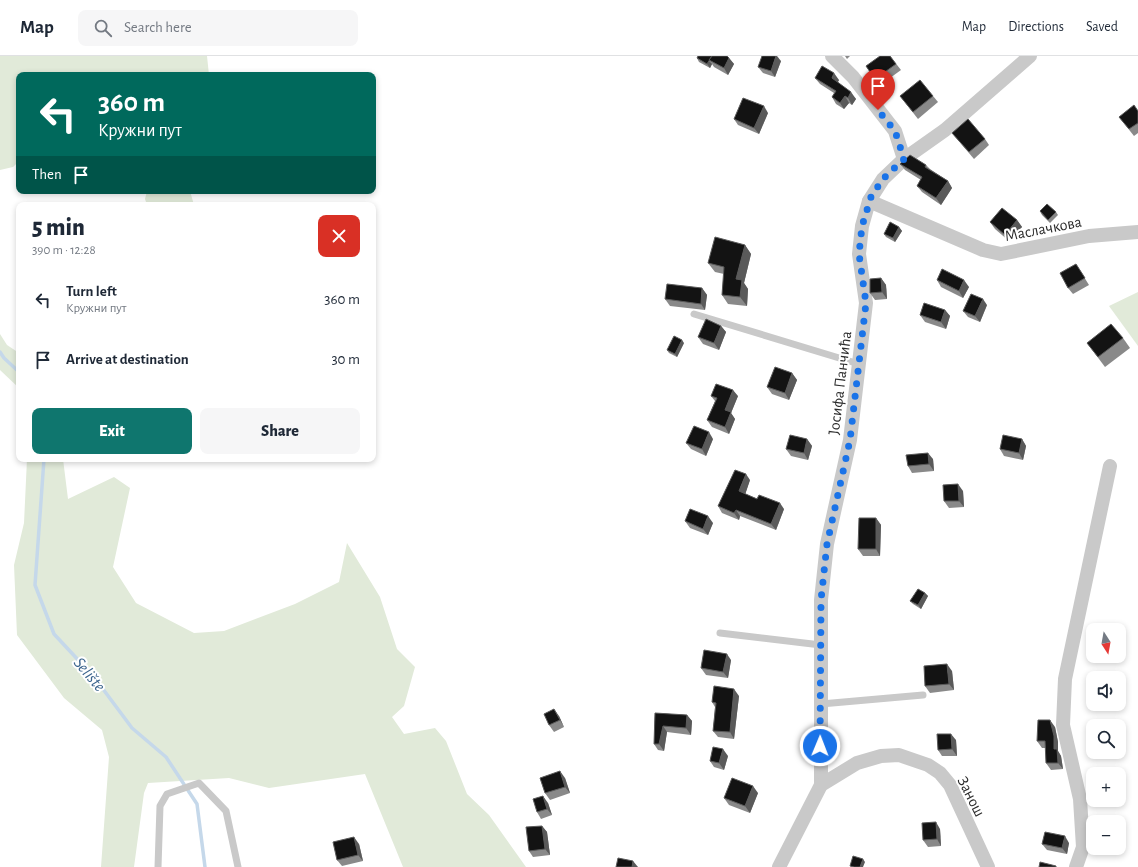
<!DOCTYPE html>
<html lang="en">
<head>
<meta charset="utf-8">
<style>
	:root { --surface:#fff; --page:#f6f6f7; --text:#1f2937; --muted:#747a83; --line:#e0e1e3; --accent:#0f766e }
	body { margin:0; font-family:"Alegreya Sans",sans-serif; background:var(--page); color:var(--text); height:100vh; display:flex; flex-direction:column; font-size:15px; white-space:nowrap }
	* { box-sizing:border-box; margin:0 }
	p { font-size:13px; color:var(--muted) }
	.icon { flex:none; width:22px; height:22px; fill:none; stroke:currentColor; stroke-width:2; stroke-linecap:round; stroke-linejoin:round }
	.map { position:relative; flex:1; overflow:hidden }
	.side { position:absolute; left:16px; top:146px; width:360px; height:260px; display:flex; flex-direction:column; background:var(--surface); border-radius:8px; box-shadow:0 2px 6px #0003 }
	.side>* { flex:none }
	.guide { position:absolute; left:16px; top:16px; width:360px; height:122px; border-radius:8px; box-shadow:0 2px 6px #0003; background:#00695c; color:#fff; overflow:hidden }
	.needle { width:26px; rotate:169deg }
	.controls { position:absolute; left:1086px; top:567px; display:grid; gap:8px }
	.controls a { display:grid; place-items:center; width:40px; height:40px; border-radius:8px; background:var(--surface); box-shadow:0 2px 6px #0003; font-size:20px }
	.pin { position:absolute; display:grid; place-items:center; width:34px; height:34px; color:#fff; margin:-41px -17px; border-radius:50% 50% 50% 0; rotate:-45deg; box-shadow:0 0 4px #0007 }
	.pin .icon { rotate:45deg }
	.me { position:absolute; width:44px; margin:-22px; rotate:1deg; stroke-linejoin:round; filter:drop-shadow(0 0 3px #0008) }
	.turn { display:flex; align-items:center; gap:14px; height:84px; padding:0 16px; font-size:18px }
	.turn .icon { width:52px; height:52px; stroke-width:2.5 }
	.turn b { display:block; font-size:28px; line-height:34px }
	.then { display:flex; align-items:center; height:38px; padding:0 16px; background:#0003; gap:8px; font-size:15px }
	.round { display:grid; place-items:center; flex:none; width:42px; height:42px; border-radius:8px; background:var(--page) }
	.overview { display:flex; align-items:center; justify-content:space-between; height:68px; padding:0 16px }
	h1 { font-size:24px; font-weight:800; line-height:30px }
	.action { display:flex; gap:8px; margin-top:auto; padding:8px 16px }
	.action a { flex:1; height:46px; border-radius:8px; background:var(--accent); color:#fff; font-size:16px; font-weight:800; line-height:46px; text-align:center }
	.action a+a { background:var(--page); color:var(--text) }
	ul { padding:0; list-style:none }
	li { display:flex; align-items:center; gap:12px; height:60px; padding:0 16px }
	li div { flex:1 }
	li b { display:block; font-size:15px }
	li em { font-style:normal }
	header { display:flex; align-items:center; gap:24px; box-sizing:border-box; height:56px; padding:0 20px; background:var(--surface); border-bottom:1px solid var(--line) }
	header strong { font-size:19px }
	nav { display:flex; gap:22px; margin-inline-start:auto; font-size:14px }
	.search { width:280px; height:36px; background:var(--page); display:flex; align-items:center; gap:10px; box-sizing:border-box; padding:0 14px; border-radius:8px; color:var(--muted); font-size:15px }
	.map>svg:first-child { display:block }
	.green { fill:#e1ead9 }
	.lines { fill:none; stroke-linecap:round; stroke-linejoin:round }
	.stream { stroke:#c5d8ea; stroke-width:3.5 }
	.service { stroke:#c9c9c9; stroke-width:7 }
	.minor { stroke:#c9c9c9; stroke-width:14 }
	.wall { fill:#898989 }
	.shaded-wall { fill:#5a5a5a }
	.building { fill:#131313; stroke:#5a5a5a }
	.route { stroke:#1a73e8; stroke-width:7; stroke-dasharray:0 12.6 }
	.labels { text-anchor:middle; stroke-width:4; stroke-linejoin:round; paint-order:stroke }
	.street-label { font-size:16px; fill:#2c2c2c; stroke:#fff }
	.water-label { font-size:17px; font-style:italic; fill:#3b648d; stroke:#fff }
</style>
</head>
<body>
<header>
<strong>Map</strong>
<div class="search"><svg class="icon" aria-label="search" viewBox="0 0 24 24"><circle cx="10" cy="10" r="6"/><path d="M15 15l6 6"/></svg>Search here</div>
<nav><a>Map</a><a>Directions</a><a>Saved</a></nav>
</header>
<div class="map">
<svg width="1138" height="811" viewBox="0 0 1138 811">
	<rect width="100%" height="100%" fill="#fff"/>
	<!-- green -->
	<g class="green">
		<polygon points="0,0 207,0 209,19 19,19 19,105 13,111 0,114"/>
		<polygon points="147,135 190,135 194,149 147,149 145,143"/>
		<polygon points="1138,236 1138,290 1109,250"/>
		<polygon points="0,278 7,289 19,297 19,332 0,314"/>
		<polygon points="27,403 63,403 68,443 114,421 130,432 113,511 136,547 194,577 224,575 295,548 339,526 347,487 380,541 397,593 415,611 404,650 392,661 404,678 435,672 446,685 467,738 489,759 526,811 403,811 365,718 269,732 229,722 148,727 144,737 134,811 101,811 109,701 102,674 64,642 17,579 14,509 24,467"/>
	</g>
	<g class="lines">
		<!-- stream -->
		<g class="stream">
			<polyline points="0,296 4,302 19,316"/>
			<polyline points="44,403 35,529 54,578 94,621 132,672 166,701 197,748 205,811"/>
		</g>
		<!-- service -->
		<g class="service">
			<polyline points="694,258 859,308"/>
			<polyline points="720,577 821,589"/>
			<polyline points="821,648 923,639"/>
			<polyline points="158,811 160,750 167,738 199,727 226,755 238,811"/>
		</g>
		<!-- minor -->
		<g class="minor">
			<polyline points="832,0 853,21 895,75 904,103"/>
			<polyline points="869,145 983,194 1001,198 1089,180 1138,176"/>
			<polyline points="821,729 821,544 827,488 850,384 866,247 859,198 862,170 869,145 883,123 904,103 945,74 1030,0"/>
			<polyline points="779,811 821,729 857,707 881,700 899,699 928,709 940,717 950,729 988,811"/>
			<polyline points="1076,811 1083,791 1080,743 1063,669 1065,623 1110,410"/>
		</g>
	</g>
	<!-- wall -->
	<g class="wall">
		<polygon points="845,0 850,0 847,3"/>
		<polygon points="890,0 901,14 879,30 866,10"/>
		<polygon points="697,2 729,2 734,8 728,19 714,11 712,8 710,12 699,6"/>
		<polygon points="781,5 775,21 763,17 758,11"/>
		<polygon points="815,22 839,24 838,26 856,43 852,49 849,47 844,53 836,48 832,41 834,37 820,28"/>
		<polygon points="900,40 933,40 938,46 918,63"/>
		<polygon points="1138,55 1138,77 1134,80 1119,61"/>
		<polygon points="768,57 759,78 738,69 734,63"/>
		<polygon points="952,77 985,83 989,89 974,103 957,83"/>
		<polygon points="900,108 926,109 930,113 948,125 952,132 941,149 922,136 917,130 921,124 905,114"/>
		<polygon points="1040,155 1056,156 1058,159 1050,167 1042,159"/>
		<polygon points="1017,164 1022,171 1009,185 995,173 990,166"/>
		<polygon points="899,171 902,175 895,186 886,181 884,178"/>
		<polygon points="745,189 751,198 744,227 748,233 747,250 728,248 722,239 724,218 715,216 708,207"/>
		<polygon points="1076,208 1089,229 1073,238 1068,232"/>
		<polygon points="881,222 886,229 887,243 875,244 870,237"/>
		<polygon points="937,224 969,231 963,242 941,231"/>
		<polygon points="702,232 707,239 705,254 670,250 665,243"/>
		<polygon points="987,249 980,266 968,261 963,255"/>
		<polygon points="945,254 950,260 946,273 925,266 920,259"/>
		<polygon points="721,270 726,276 719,294 703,288 698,281"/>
		<polygon points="1123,282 1130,292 1105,311 1087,287"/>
		<polygon points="684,287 677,301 669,297 667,294"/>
		<polygon points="792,317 797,324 789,344 772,338 767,331"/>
		<polygon points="711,340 738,340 731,357 735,363 729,378 712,371 707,364 715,345"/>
		<polygon points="713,383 706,400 691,393 686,387"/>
		<polygon points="807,383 812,390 808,404 791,400 786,393"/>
		<polygon points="1022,383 1026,390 1023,404 1004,400 1000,393"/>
		<polygon points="933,403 934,415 912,417 908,410"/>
		<polygon points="750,424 745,438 784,453 776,474 740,460 739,464 722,457 718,450"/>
		<polygon points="963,435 964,451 949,452 944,445"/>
		<polygon points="876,462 881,469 880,500 863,500 858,493"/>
		<polygon points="685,465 713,467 708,479 690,472"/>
		<polygon points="925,537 928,540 921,553 913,548 910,545"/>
		<polygon points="731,604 728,622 706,619 701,612"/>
		<polygon points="952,615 954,634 930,637 925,630"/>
		<polygon points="1090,617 1106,618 1109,622 1093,622 1093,648 1109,648 1109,650 1092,648 1088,642"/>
		<polygon points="739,640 734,683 718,681 713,675 715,651 712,646"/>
		<polygon points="655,657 687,659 692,665 691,679 667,676 664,695 658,694 654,688"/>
		<polygon points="559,660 564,671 554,676 549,669"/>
		<polygon points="1055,671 1058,686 1058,695 1061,700 1063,713 1051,714 1046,707 1046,692 1042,692 1037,685"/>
		<polygon points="956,684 957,700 942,700 938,694"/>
		<polygon points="728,700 724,714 714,711 710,705"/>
		<polygon points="565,722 570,737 550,744 545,737"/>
		<polygon points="758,737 750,757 729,749 724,742"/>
		<polygon points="548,747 552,759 541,763 537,756"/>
		<polygon points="542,770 547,776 550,799 533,801 529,795"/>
		<polygon points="940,773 941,790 928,791 923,784"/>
		<polygon points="1069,787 1067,798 1047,794 1042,788"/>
		<polygon points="359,788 363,805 342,810 337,804"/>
	</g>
	<!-- shaded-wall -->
	<g class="shaded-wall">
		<polygon points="776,0 777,0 781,5 775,21 771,15"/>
		<polygon points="729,2 734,8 728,19 724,12"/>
		<polygon points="709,5 712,8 710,12 707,8"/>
		<polygon points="834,17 839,24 836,29 832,22"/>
		<polygon points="851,36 856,43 852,49 848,42"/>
		<polygon points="845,40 849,47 844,53 840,47"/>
		<polygon points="764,50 768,57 759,78 754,72"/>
		<polygon points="948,125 952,132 941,149 936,142"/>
		<polygon points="1017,164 1022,171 1009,185 1005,179"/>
		<polygon points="899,171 902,175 895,186 893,182"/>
		<polygon points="745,189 751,198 744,227 748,233 747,250 740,241 736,223"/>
		<polygon points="881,222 886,229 887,243 882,236"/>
		<polygon points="964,224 969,231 963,242 959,235"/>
		<polygon points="702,232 707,239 705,254 701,248"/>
		<polygon points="983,243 987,249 980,266 975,260"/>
		<polygon points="945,254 950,260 946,273 941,266"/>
		<polygon points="721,270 726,276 719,294 714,287"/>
		<polygon points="682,284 684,287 677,301 675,298"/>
		<polygon points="792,317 797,324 789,344 785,337"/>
		<polygon points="733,334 738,340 731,357 735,363 729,378 725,371 725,354"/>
		<polygon points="709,376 713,383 706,400 702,393"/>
		<polygon points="807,383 812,390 808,404 804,397"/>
		<polygon points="1022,383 1026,390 1023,404 1019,397"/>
		<polygon points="928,397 933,403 934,415 929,408"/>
		<polygon points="746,418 750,424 744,442 739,435"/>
		<polygon points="958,428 963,435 964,451 959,445"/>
		<polygon points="780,447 784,453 776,474 771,468"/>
		<polygon points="736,454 740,460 739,464 734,457"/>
		<polygon points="708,460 713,467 708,479 703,473"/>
		<polygon points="876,462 881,469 880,500 876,493"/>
		<polygon points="925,537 928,540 921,553 918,549"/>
		<polygon points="727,598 731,604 728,622 723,616"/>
		<polygon points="947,608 952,615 954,634 949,628"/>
		<polygon points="734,633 739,640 734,683 730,676"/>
		<polygon points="554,653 559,660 564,671 560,664"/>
		<polygon points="687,659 692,665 691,679 686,672"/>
		<polygon points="1050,664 1055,671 1058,686 1058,695 1061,700 1063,713 1058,707 1054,693"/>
		<polygon points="663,670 667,676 664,695 659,688"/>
		<polygon points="951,678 956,684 957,700 952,693"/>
		<polygon points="723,693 728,700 724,714 719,707"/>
		<polygon points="560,715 565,722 570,737 565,731"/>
		<polygon points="753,730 758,737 750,757 745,750"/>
		<polygon points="543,740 548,747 552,759 547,753"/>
		<polygon points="936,766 940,773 941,790 937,783"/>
		<polygon points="542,770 547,776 550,799 545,793"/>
		<polygon points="1065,780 1069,787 1067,798 1062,792"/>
		<polygon points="354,781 359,788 363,805 358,799"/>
		<polygon points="863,803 865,806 863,811 860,811"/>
		<polygon points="633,805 638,811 632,811"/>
	</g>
	<!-- building -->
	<g class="building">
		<polygon points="698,0 712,0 707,8 697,2"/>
		<polygon points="712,0 727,0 729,2 724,12 709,4"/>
		<polygon points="762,0 776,0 771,15 758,11"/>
		<polygon points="880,0 890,0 896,8 875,23 866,10"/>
		<polygon points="822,10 834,17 832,22 851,36 848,42 845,40 840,47 832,41 836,35 815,22"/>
		<polygon points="920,24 933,40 913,56 900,40"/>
		<polygon points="743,42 764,50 754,72 734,63"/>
		<polygon points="1134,49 1138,55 1138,67 1129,73 1119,61"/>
		<polygon points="968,63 985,83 969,96 952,77"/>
		<polygon points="910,99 926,109 925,111 948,125 936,142 917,130 922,121 900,108"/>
		<polygon points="1047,148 1056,156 1048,164 1040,155"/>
		<polygon points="1002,152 1017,164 1005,179 990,166"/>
		<polygon points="890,166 899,171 893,182 884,178"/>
		<polygon points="715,181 745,189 736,223 742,224 740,241 722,239 724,211 708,207"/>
		<polygon points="1076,208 1085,222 1068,232 1060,217"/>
		<polygon points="942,213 964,224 959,235 937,224"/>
		<polygon points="881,222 882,236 870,237 870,223"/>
		<polygon points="667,228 702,232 701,248 665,243"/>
		<polygon points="971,238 983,243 975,260 963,255"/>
		<polygon points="924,247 945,254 941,266 920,259"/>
		<polygon points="706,263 721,270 714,287 698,281"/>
		<polygon points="1111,268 1123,282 1098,301 1087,287"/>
		<polygon points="674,280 682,284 675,298 667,294"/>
		<polygon points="775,311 792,317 785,337 767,331"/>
		<polygon points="716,328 733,334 725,354 731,356 725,371 707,364 717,342 711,340"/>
		<polygon points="694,370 709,376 702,393 686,387"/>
		<polygon points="790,379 807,383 804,397 786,393"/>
		<polygon points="1003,379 1022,383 1019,397 1000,393"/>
		<polygon points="928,397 929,408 908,410 906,399"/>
		<polygon points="735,414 746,418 739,435 757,443 759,439 780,447 771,468 736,454 734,457 718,450"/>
		<polygon points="958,428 959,445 944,445 943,429"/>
		<polygon points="690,453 708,460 703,473 685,465"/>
		<polygon points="859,462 876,462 876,493 858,493"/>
		<polygon points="918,533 925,537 918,549 910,545"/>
		<polygon points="704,594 727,598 723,616 701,612"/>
		<polygon points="947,608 949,628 925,630 924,610"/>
		<polygon points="1090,617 1106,618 1106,622 1093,622 1093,642 1088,642"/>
		<polygon points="714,630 734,633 730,676 713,675 716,647 712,646"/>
		<polygon points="554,653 560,664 549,669 544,658"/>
		<polygon points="655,657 687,659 686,672 663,670 659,688 654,688"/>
		<polygon points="1038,664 1050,664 1054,680 1054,693 1057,693 1058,707 1046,707 1045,685 1037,685"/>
		<polygon points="937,678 951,678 952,693 938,694"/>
		<polygon points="713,691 723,693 719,707 710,705"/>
		<polygon points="560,715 565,731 545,737 540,722"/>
		<polygon points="732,722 753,730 745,750 724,742"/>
		<polygon points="543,740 547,753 537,756 533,743"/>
		<polygon points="936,766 937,783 923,784 922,767"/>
		<polygon points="542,770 545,793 529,795 526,771"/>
		<polygon points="1045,776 1065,780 1062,792 1042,788"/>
		<polygon points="354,781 358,799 337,804 333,786"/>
		<polygon points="853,800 863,803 860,811 854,811 850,810"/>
		<polygon points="618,802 633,805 632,811 616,811"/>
		<polygon points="1040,806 1056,810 1056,811 1039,811"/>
	</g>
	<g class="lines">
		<!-- route -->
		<polyline class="route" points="820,690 821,544 827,488 850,384 866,247 859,198 862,170 871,141 883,123 904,103 895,75 878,54"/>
	</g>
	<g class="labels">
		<!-- street labels -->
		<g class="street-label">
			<text transform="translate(1043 172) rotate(-11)" y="6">Маслачкова</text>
			<text transform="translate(839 327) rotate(-83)" y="6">Јосифа Панчића</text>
			<text transform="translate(972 740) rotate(63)" y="6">Занош</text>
		</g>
		<!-- water labels -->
		<g class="water-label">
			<text transform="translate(90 618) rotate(50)" y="6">Selište</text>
		</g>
	</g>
</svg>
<div class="controls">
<a><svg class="needle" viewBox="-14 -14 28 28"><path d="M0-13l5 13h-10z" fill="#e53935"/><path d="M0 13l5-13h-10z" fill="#747a83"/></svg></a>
<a><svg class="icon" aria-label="sound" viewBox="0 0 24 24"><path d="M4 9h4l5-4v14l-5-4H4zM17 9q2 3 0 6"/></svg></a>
<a><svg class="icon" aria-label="search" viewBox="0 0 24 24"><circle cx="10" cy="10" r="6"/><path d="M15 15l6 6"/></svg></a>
<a>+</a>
<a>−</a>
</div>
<div class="pin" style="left:878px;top:54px;background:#d93025"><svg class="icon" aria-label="arrive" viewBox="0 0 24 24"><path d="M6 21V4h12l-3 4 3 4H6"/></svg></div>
<svg class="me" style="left:820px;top:690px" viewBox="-20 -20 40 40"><circle r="17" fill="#1a73e8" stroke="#fff" stroke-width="3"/><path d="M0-11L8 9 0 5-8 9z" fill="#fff"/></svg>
<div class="guide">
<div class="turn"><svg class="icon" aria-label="left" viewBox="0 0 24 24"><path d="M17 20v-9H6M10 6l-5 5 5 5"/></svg><div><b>360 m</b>Кружни пут</div></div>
<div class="then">Then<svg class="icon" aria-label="arrive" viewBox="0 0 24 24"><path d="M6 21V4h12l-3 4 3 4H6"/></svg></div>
</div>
<section class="side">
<div class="overview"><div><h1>5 min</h1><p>390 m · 12:28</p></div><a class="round" style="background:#d93025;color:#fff"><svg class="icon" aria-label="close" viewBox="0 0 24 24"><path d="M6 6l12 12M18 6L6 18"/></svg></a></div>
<ul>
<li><svg class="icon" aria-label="left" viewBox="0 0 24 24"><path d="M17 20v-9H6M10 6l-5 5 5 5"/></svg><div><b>Turn left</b><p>Кружни пут</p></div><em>360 m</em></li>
<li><svg class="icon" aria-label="arrive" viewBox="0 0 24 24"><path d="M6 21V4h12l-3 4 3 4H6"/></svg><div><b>Arrive at destination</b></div><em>30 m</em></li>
</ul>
<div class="action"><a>Exit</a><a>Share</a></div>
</section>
</div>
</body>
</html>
